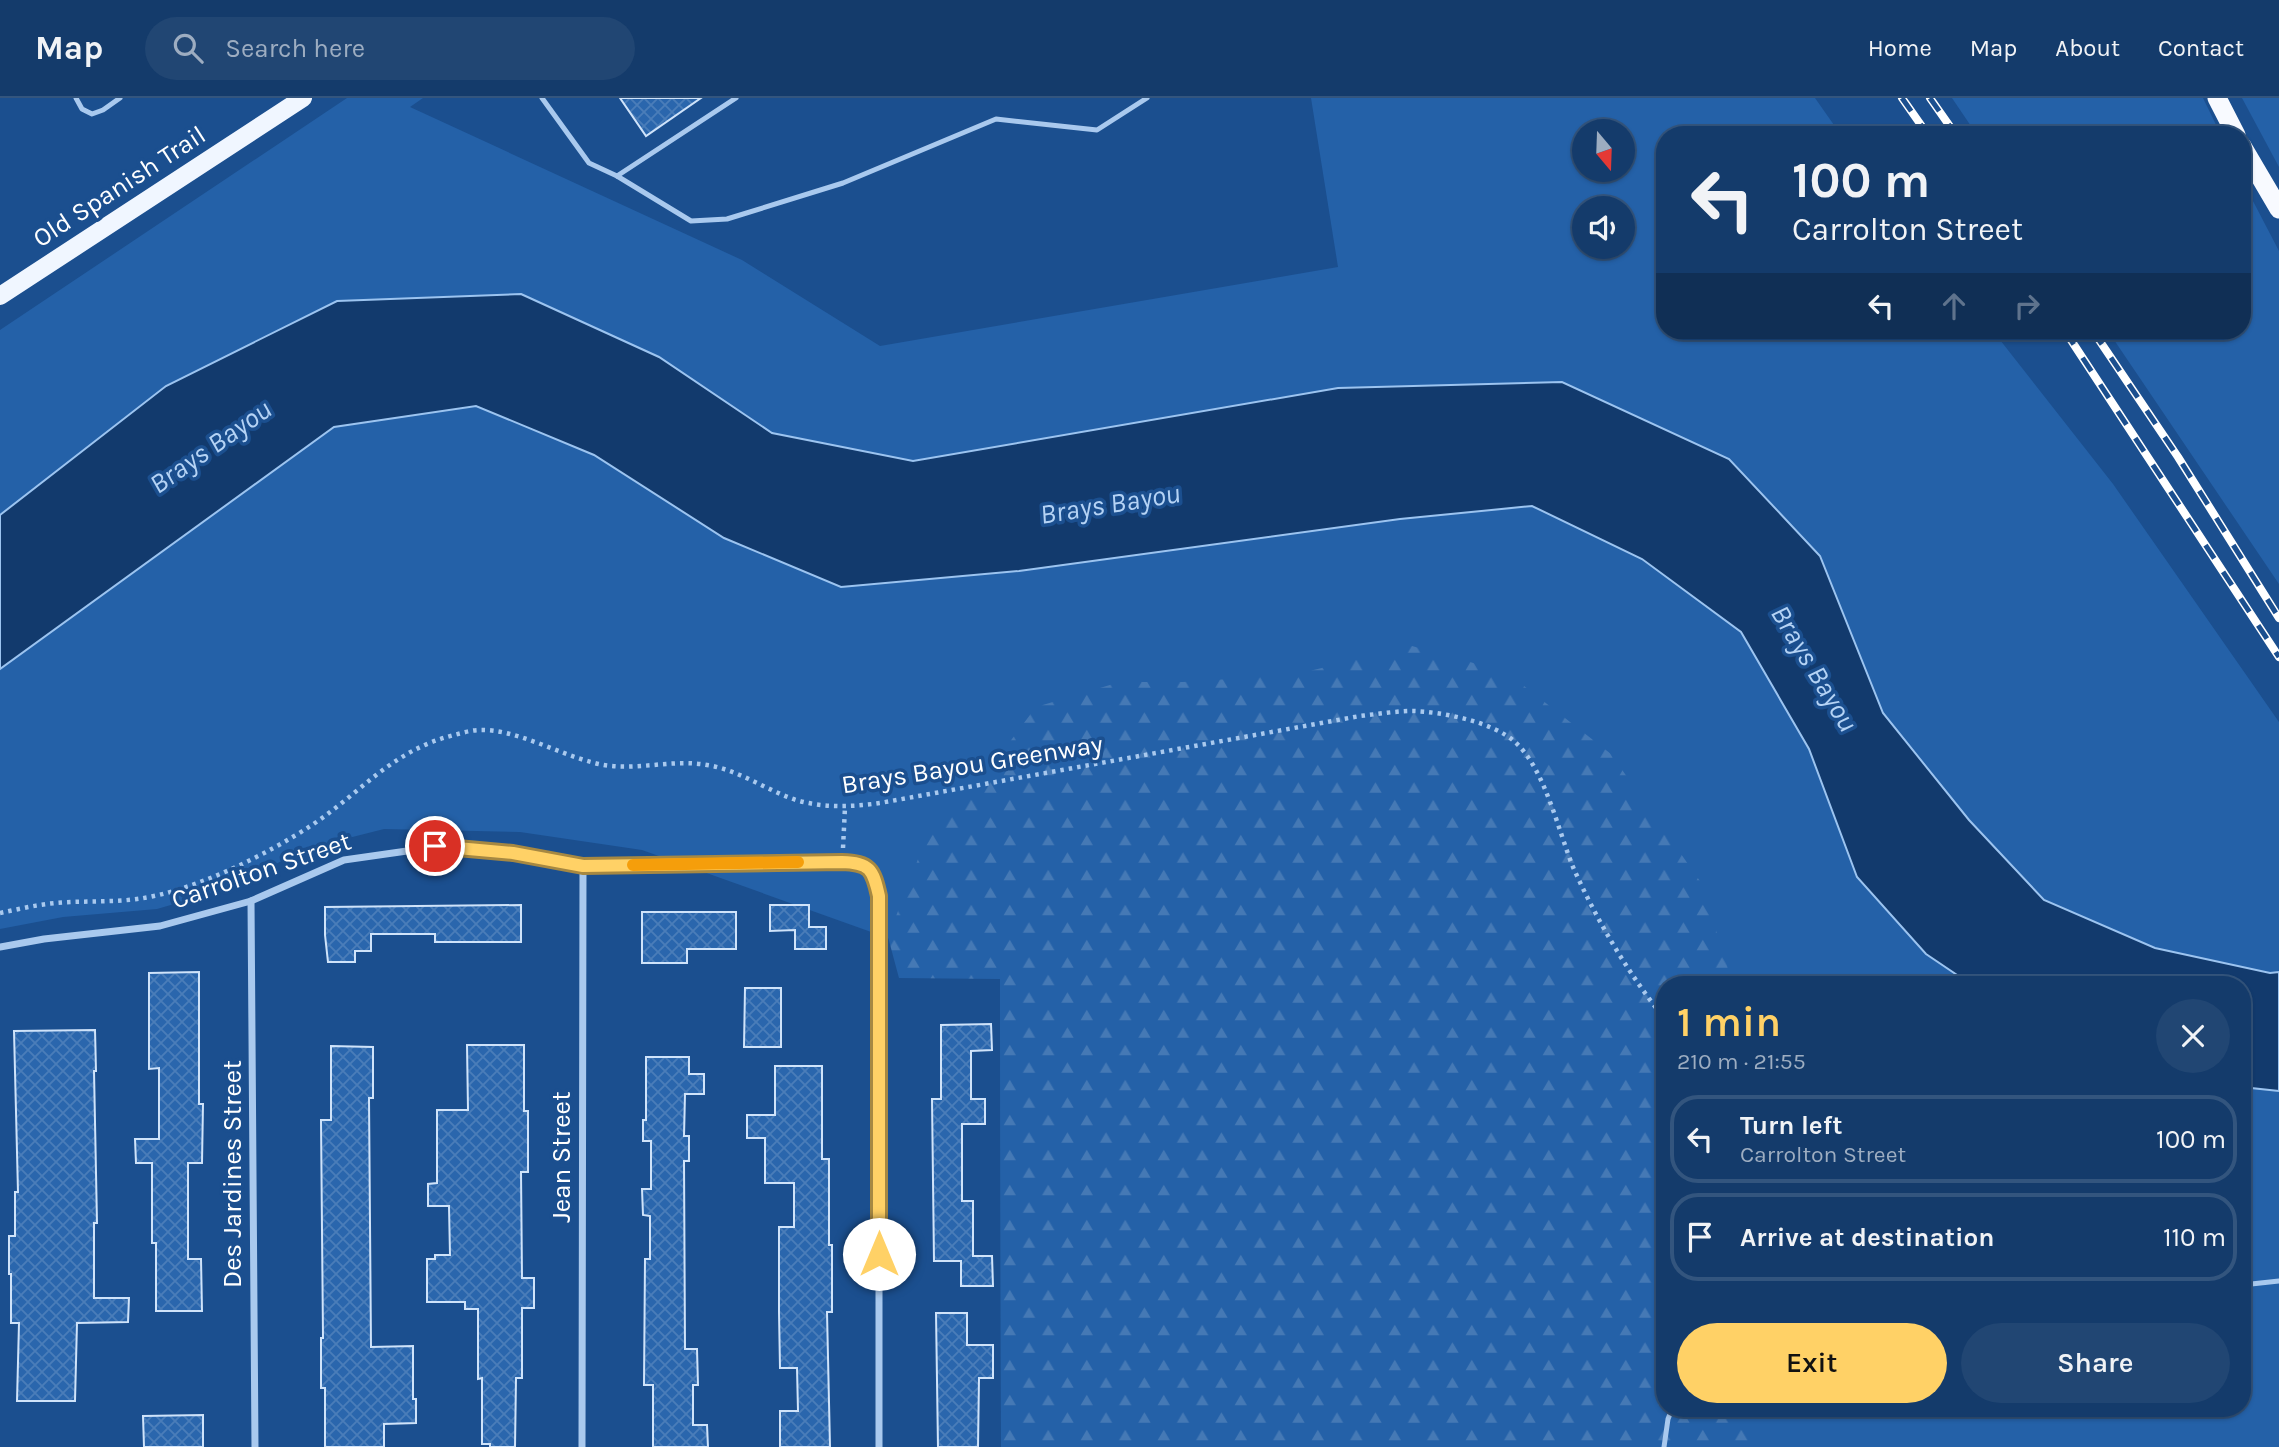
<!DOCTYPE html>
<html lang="en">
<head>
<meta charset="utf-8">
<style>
	:root { --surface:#143b6b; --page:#214673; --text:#f1f3f6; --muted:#9dadc1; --line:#33557e; --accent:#ffd166 }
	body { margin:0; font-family:Karla,sans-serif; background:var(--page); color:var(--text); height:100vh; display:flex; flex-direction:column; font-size:26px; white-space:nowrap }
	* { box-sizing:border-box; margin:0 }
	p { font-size:23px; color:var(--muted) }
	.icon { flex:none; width:38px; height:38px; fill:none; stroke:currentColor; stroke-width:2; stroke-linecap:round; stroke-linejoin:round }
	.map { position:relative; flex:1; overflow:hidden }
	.panel { position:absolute; left:1656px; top:878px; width:595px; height:441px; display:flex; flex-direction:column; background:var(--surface); border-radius:28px; box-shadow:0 2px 5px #0004,0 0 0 2px var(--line) }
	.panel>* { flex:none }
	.hud { position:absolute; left:1656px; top:28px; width:595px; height:214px; border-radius:28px; box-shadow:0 2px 5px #0004,0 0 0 2px var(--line); background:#143b6b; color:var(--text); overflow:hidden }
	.needle { width:46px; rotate:161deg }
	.tools { position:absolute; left:1572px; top:21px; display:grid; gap:14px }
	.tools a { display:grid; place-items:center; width:63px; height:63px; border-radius:50%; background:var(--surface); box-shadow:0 2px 5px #0004,0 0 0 2px var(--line); font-size:35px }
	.pin { position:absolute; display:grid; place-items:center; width:60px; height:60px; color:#fff; margin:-30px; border:4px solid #fff; border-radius:50%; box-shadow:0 2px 7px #0007 }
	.me { position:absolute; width:77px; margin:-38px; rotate:0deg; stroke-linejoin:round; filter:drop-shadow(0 0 5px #0008) }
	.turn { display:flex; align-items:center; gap:24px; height:147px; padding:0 21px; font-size:32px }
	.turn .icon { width:91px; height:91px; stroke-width:2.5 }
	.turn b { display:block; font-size:49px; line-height:60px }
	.lanes { display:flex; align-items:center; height:66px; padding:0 21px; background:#0003; justify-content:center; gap:35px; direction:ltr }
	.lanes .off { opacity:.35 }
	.round { display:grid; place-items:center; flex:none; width:74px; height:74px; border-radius:37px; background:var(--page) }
	.headline { display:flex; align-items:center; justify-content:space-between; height:119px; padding:0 21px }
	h1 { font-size:42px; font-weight:600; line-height:52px; color:var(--accent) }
	.primary-button { display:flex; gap:14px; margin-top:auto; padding:14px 21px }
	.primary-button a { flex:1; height:80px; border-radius:42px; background:var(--accent); color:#111; font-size:28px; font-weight:600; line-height:80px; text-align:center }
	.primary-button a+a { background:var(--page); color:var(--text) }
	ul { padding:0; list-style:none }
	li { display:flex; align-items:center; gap:21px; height:88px; margin:0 14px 10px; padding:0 7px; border:4px solid var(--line); border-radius:28px }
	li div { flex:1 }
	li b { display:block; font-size:26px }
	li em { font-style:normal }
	header { display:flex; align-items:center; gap:42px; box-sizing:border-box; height:98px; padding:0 35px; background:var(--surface); border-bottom:2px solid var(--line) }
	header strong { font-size:33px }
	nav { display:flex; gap:38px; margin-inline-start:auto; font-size:24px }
	.search { width:490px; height:63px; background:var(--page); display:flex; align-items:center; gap:18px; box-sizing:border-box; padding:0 24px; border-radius:38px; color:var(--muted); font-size:26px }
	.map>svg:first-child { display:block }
	.green { fill:#2461a8; fill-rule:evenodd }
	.forest { fill:url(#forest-firs) }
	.water { fill:#123a6d; stroke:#9cc4f0; stroke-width:2 }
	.building { fill:url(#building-cross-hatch); stroke:#cfe3fa; stroke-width:2 }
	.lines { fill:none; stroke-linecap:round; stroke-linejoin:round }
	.path { stroke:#a9c9ee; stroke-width:4.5; stroke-dasharray:3.5 5; stroke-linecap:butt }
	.service { stroke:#a9c9ee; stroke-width:5 }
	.minor { stroke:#a9c9ee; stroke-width:7 }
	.primary { stroke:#f0f6ff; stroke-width:18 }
	.trunk { stroke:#f8faff; stroke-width:19 }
	.rail-casing { stroke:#fff; stroke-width:8 }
	.rail { stroke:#1b4f8f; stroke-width:5; stroke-dasharray:16; stroke-linecap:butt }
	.route-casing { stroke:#a68842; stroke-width:18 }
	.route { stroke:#ffd166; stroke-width:12 }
	.slow { stroke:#f59e0b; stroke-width:12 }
	.labels { text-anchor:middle; stroke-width:7; stroke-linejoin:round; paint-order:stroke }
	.street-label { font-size:26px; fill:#fff; stroke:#1b4f8f }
	.water-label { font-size:28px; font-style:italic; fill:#b5d3f5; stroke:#1b4f8f }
</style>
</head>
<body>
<header>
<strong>Map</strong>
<div class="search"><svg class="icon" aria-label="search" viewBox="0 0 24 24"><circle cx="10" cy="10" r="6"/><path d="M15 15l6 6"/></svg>Search here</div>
<nav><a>Home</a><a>Map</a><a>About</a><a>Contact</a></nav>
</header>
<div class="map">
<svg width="2279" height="1349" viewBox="0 0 2279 1349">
	<defs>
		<pattern id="forest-firs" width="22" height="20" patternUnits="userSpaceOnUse" patternTransform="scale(1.75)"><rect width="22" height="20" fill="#2461a8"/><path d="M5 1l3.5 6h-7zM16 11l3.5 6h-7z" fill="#4579b5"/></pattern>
		<pattern id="building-cross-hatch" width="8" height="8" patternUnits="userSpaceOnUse" patternTransform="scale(1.75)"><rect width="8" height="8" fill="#2a66ad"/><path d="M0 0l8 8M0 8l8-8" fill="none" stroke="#4a7db9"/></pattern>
	</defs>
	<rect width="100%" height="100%" fill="#1b4f8f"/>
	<!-- green -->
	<g class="green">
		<path d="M 347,0 L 423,0 L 410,9 L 742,162 L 880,248 L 1338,169 L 1311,0 L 1815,0 L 1841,37 L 1664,37 L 1664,233 L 1993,233 L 2113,386 L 2279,624 L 2279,1349 L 1001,1349 L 1000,880 L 642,752 L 520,734 L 384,731 L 305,751 L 229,790 L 157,811 L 63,819 L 0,831 L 0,232 ZM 1584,33 L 1622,33 L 1622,72 L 1584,72 ZM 1584,110 L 1622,110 L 1622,149 L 1584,149 ZM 1664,887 L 2242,887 L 2242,1311 L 1664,1311 Z"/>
		<polygon points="1952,0 2203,0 2221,37 1977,37"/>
		<polygon points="2242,0 2279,0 2279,69"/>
		<polygon points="2242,82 2279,153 2279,486 2108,233 2242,233"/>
	</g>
	<!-- forest -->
	<polygon class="forest" points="1412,548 1506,574 1611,656 1702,786 1733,887 1664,887 1664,1311 1751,1311 1753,1349 1001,1349 1000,881 899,880 888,839 930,730 966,702 1036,609 1120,584 1183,584 1293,577"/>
	<!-- water -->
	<polygon class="water" points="521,196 659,259 772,335 913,363 1338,290 1562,284 1729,361 1820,458 1883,615 1969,722 2044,802 2155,850 2270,875 2279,874 2279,993 2242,989 2242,887 1972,887 1926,856 1857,779 1809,651 1741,534 1642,461 1532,408 1400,421 1019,473 841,489 724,440 594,357 476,308 334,329 0,571 0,417 166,288 337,203"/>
	<!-- building -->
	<g class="building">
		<polygon points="620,0 701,0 646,38"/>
		<polygon points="521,807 521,844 435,844 435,836 371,836 371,853 355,853 355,864 328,864 325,837 325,809"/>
		<polygon points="770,807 809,807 809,829 826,829 826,851 795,851 795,832 770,833"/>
		<polygon points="642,814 736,814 736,851 687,851 687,865 642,865"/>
		<polygon points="199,874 199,1006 203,1006 202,1065 188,1065 188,1161 201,1161 202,1213 156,1213 156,1145 152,1145 152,1065 136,1065 135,1041 159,1041 159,970 149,971 149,875"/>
		<polygon points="745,890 781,890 781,949 744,949"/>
		<polygon points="991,926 992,952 971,953 971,1001 985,1001 985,1026 962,1026 962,1103 973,1103 973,1158 992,1158 993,1188 961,1188 961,1163 934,1163 932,1001 941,1001 941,927"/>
		<polygon points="95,932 96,973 94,973 97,1125 94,1125 94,1200 129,1200 128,1224 77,1225 75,1303 17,1303 19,1225 11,1225 11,1176 9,1176 9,1138 15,1138 15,1094 18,1094 14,933"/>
		<polygon points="467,947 524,947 524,1013 528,1013 528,1074 521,1074 522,1180 534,1180 534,1210 522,1210 522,1280 516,1280 515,1349 490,1349 490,1346 482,1346 482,1280 478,1281 478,1211 465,1211 465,1204 427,1204 427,1161 435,1161 435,1157 450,1157 449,1108 428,1108 428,1086 437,1085 437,1012 468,1012"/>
		<polygon points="331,948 373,949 373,1000 369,1000 371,1249 413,1248 413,1301 416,1301 416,1325 384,1326 384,1349 325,1349 325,1290 321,1290 321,1240 323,1240 321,1022 331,1022"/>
		<polygon points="646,959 689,959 689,976 704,976 704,996 685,996 684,1038 689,1038 689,1063 684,1063 685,1251 697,1251 698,1287 693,1287 693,1327 707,1327 708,1349 653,1349 653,1287 644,1287 645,1161 650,1161 650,1118 643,1117 642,1091 651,1091 651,1043 643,1043 643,1022 646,1022"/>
		<polygon points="775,968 822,968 822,1061 829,1061 829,1147 832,1147 832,1214 827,1214 830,1349 780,1349 780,1313 798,1313 797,1270 780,1270 779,1214 779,1129 794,1129 794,1085 765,1085 765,1040 747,1040 747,1017 775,1017"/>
		<polygon points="936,1215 967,1215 967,1247 993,1247 993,1280 979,1280 978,1349 938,1349"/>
		<polygon points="203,1317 203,1349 144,1349 143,1318"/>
	</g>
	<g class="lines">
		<!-- path -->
		<g class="path">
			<polyline points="843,750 845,709"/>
			<path d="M 0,815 C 15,812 31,808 47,806 C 76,802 107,805 137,801 C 192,794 266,757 312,727 C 363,693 391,653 454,637 C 462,635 471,632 480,632 C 515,631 557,655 591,664 C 630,676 668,660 707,667 C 739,672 766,692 796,702 C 823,710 852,709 880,705 L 1360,618 C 1378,616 1396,613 1413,613 C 1443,614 1493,624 1515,644 C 1545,671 1558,732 1573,769 C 1597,823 1628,875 1664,920"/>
		</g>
		<!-- service -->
		<g class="service">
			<polyline points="76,0 82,11 92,16 103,12 120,0"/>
			<polyline points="542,0 589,65 617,78 691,123 727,121 843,85 996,21 1097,32 1147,0"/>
			<polyline points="617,78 736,0"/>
			<polyline points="2242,1187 2279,1183"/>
			<polyline points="1664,1349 1668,1321 1672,1311"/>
		</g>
		<!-- minor -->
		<g class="minor">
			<polyline points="251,803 255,1349"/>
			<path d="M 0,849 L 44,841 L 160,828 L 251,803 L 344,762 L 435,749 L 513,755 L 583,768 L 860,765 C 874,773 876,783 879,798 L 879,1349"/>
			<polyline points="582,1349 583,768"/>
		</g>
		<!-- primary -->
		<polyline class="primary" points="0,198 303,0"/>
		<!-- trunk -->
		<g class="trunk">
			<polyline points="2217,0 2236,37"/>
			<polyline points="2242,48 2279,111"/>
		</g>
		<!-- rail casing -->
		<g class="rail-casing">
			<g id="rail">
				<polyline points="1902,0 1928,37"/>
				<polyline points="1930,0 1956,37"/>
				<polyline points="2065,233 2279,559"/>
				<polyline points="2093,233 2178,359 2279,520"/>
			</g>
		</g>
		<!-- rail -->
		<use href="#rail" class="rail"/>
	</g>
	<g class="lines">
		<!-- route casing -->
		<g class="route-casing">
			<path id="route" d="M 435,748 L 513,755 L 583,768 L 842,764 C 870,765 873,771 879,798 L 879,1156"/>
		</g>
		<!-- route -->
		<use href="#route" class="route"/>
		<!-- slow -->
		<polyline class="slow" points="633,767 798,764"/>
	</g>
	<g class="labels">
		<!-- street labels -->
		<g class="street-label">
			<text transform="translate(119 88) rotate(-33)" y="9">Old Spanish Trail</text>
			<text transform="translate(972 666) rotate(-9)" y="9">Brays Bayou Greenway</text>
			<text transform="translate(261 772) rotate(-19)" y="9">Carrolton Street</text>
			<text transform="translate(561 1059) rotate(-90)" y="9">Jean Street</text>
			<text transform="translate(232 1076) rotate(-90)" y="9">Des Jardines Street</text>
		</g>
		<!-- water labels -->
		<g class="water-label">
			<text transform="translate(210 348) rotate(-35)" y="10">Brays Bayou</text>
			<text transform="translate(1110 405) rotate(-9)" y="10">Brays Bayou</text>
			<text transform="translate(1815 570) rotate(59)" y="10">Brays Bayou</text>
		</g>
	</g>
</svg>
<div class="tools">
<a><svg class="needle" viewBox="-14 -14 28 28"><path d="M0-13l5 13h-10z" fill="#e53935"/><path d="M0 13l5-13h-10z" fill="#9dadc1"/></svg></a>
<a><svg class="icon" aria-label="sound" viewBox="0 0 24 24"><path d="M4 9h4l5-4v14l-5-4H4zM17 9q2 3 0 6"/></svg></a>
</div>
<div class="pin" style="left:435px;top:748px;background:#d93025"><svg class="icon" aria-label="arrive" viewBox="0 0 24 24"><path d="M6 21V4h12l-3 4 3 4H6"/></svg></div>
<svg class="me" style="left:879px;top:1156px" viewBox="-20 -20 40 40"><circle r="19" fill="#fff"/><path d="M0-13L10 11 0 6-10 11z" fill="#ffd166"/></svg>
<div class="hud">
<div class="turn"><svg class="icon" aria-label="left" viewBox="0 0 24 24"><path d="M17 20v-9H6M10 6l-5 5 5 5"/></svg><div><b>100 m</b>Carrolton Street</div></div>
<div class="lanes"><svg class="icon" aria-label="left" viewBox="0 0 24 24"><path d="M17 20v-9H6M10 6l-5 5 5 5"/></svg><svg class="icon off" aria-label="ahead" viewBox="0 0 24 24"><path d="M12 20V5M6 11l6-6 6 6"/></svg><svg class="icon off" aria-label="right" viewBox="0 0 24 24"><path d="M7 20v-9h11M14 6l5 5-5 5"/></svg></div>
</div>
<section class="panel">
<div class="headline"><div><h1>1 min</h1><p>210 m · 21:55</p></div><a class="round"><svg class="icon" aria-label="close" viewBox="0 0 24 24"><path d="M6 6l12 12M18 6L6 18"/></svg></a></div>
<ul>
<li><svg class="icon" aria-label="left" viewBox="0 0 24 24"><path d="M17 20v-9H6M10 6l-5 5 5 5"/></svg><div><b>Turn left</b><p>Carrolton Street</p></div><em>100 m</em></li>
<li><svg class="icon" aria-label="arrive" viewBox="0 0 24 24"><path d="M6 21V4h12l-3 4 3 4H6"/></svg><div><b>Arrive at destination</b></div><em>110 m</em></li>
</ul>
<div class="primary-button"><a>Exit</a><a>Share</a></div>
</section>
</div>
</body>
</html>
